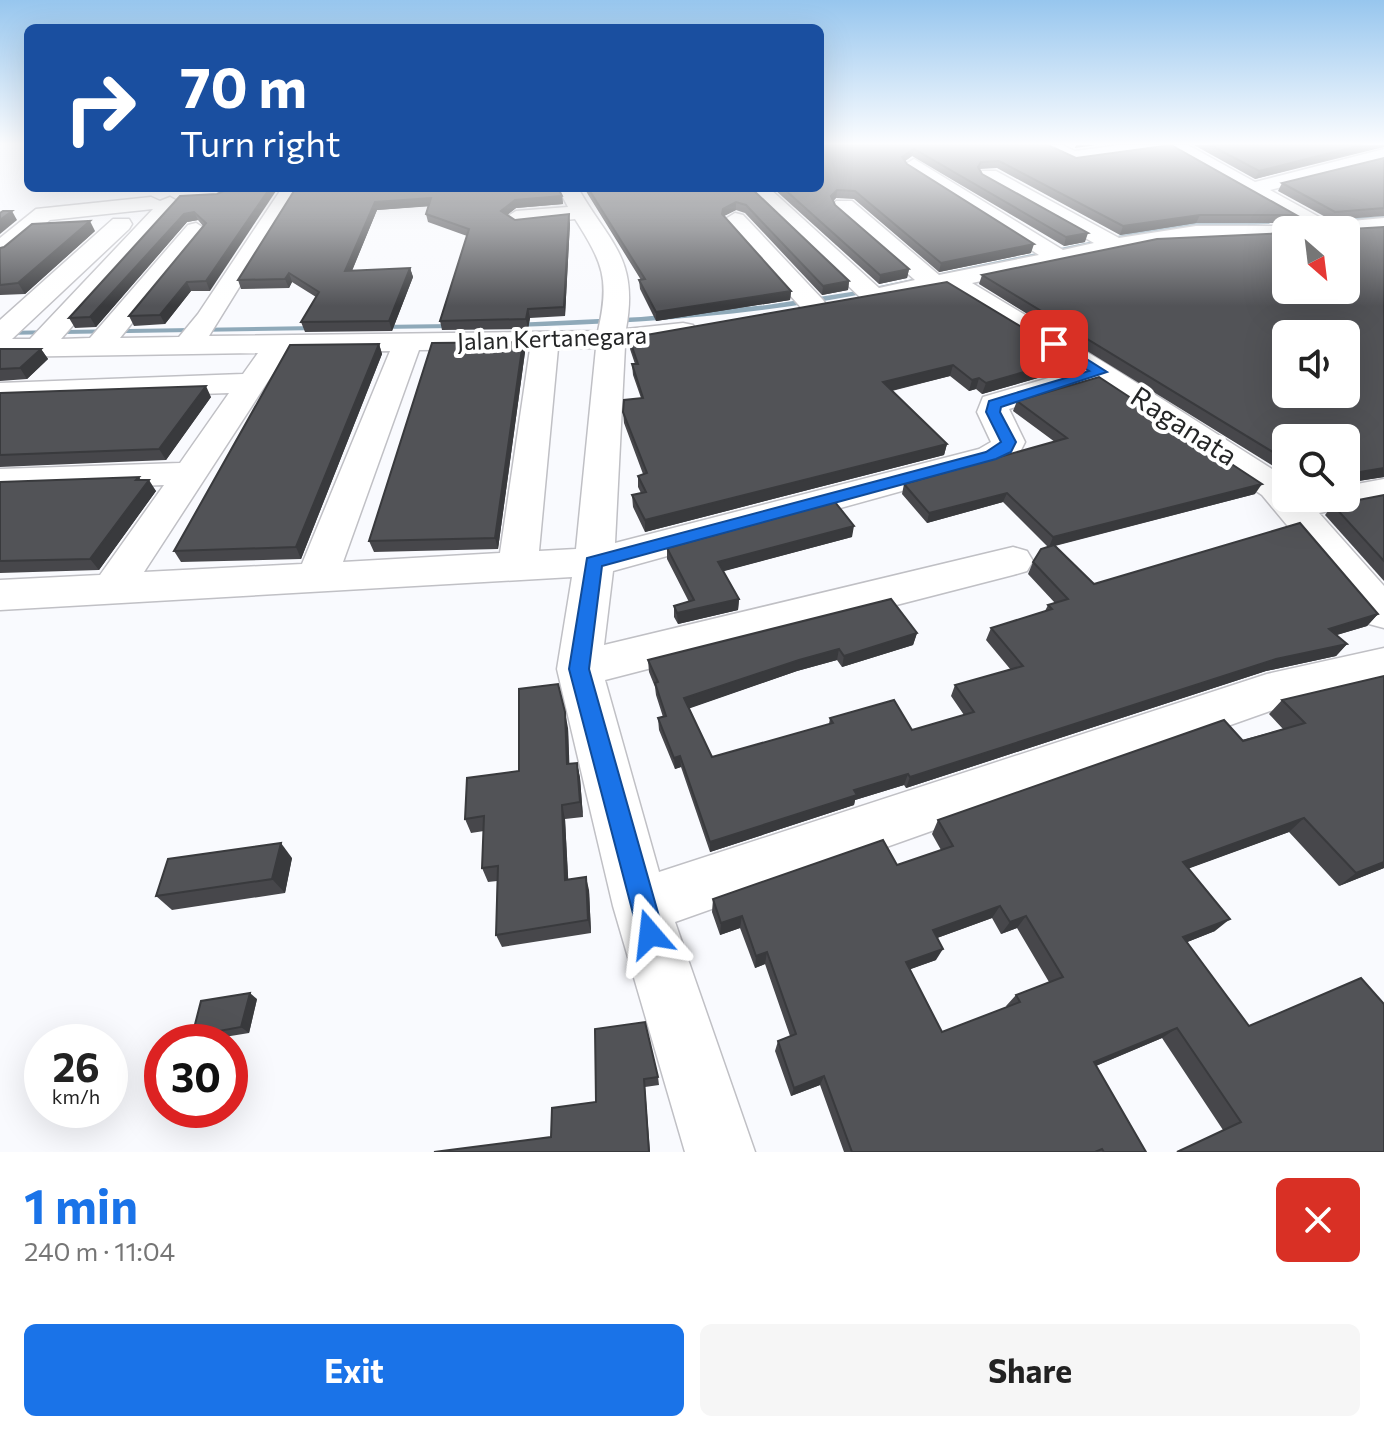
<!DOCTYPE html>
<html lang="en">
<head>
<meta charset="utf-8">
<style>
	:root { --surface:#fff; --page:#f6f6f6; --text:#222; --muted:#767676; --accent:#1a73e8 }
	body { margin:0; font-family:Commissioner,sans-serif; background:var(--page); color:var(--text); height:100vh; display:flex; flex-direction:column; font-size:30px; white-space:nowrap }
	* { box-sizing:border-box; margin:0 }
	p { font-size:26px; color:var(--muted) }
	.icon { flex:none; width:44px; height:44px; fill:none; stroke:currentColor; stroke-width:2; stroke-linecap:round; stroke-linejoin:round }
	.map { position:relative; height:1152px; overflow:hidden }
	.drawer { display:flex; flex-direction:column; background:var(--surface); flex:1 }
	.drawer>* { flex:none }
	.top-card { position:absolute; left:24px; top:24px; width:800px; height:168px; border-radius:12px; box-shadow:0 8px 32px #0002; background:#1a4fa0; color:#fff; overflow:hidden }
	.needle { width:52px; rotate:152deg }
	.fabs { position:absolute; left:1272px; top:216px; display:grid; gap:16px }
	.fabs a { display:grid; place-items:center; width:88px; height:88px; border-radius:12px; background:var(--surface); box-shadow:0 8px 32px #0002; font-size:40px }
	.speed { position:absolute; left:24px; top:1024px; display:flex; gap:16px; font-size:40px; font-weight:700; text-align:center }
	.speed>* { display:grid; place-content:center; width:104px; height:104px; border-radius:50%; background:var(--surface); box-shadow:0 8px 32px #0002; line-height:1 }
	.speed small { font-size:20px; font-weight:400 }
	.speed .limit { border:12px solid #d22; background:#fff; color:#111 }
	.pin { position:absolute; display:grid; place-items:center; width:68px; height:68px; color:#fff; margin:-34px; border-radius:16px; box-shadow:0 4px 12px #0006 }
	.me { position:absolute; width:88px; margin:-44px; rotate:343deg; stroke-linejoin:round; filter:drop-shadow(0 0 6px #0008) }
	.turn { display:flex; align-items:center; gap:28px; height:168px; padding:0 24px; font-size:36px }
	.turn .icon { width:104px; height:104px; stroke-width:2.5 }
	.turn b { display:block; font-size:56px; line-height:68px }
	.round { display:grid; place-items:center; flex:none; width:84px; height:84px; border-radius:12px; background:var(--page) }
	.headline { display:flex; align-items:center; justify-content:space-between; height:136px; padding:0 24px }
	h1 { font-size:48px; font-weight:700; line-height:60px; color:var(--accent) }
	.action { display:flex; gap:16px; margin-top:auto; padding:16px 24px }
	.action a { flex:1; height:92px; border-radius:12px; background:var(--accent); color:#fff; font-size:32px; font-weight:700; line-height:92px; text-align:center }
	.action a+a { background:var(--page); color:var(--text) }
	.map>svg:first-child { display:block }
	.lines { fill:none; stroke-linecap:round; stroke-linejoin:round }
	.stream { fill:#8fa9b9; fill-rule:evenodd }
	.minor-casing { stroke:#c0c0c5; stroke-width:3 }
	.minor { fill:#fff; fill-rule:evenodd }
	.wall { fill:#47474b; fill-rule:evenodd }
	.shaded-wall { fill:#393a3d }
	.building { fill:#525357; stroke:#393a3d; stroke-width:2; fill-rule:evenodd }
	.route { fill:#1a73e8; stroke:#114b97; stroke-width:2 }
	.labels { text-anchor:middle; stroke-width:8; stroke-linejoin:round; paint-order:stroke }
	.far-street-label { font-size:24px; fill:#252627; stroke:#fff }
	.street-label { font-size:28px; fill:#252627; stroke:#fff }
</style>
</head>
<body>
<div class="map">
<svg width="1384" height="1152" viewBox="0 0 1384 1152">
	<rect width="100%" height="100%" fill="#f9fafe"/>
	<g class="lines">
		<!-- stream -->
		<g class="stream">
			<polygon points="1384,216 1384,220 1313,223 1310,221 1313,219"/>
			<path d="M 1267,221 L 1270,223 L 1269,224 C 1241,227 1213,224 1184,228 C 1072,243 963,275 852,296 C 740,317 627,324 514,327 L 510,325 L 514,323 L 641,317 L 767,305 L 851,292 L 1141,231 L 1193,223 Z"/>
			<polygon points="452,324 456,326 455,328 378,329 374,327 378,325"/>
			<polygon points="316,326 320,328 319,330 0,335 0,331"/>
		</g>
		<!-- minor casing -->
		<g class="minor-casing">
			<g id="minor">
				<polygon points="1037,145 1062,145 1075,151 1121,145 1188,145 1255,182 1384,149 1384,161 1270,190 1330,223 1384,218 1384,232 1346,235 1346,230 1310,230 1168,149 1073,163"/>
				<path d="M 914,159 L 1063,250 L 1094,243 L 982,179 L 979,175 L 982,171 L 996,171 L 1119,238 L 1196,226 L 1294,226 L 1297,230 L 1286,230 L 1286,238 L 1153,245 L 972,283 L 1110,366 L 1286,478 L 1286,498 L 1346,498 L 1346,486 L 1384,479 L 1384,501 L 1319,513 L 1384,586 L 1384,628 L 1369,624 L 1262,495 L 1096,383 L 1009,409 L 1025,442 L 1018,456 L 1003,463 L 613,571 L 604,645 L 1013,547 L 1027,551 L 1033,561 L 1027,571 L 1013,575 L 605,680 L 659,872 L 1267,674 L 1384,648 L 1384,684 L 1270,711 L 675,922 L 755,1152 L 685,1152 L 613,906 L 557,669 L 572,577 L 0,610 L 0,580 L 100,575 L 164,485 L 0,491 L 0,469 L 180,463 L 229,393 L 0,401 L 0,383 L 243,374 L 258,353 L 0,357 L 0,320 L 113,219 L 129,219 L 132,224 L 129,229 L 12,339 L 30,339 L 153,209 L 50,220 L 8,255 L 0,257 L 0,238 L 36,209 L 151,197 L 160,201 L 170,197 L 181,203 L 61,339 L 90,338 L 188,225 L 196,223 L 207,230 L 120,338 L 179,337 L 198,314 L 282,188 L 313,188 L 295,197 L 209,336 L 598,331 C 610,279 603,263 575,219 L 516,225 L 505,218 L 516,211 L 568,207 L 558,188 L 578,188 C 609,243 639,257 626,329 L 683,323 L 693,325 L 697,331 L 693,337 L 625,346 L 615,543 L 979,449 L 991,442 L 977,412 L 983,397 L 1076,370 L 945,289 L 873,304 L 864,301 L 747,188 L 769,188 L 879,288 L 915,280 L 836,211 L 833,206 L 836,201 L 852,201 L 939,275 L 1039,255 L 907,169 L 904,165 ZM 558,348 L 596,348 L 576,549 L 539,551 ZM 530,349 L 500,553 L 343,562 L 419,350 ZM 390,351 L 302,564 L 144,572 L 287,352 Z"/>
				<polygon points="735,213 743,215 823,300 827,306 823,312 805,312 727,225 724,220"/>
			</g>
		</g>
		<!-- minor -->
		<use href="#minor" class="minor"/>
	</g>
	<!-- wall -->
	<g class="wall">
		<polygon points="820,145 1048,145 1076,158 1296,215 1292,223 1196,223 1120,235 997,168 980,169 982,174 1085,242 1064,246 912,156 905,161 907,164 1031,253 939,272 854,199 836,198 833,201 835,205 909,269 907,278 879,284 773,188 820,188"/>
		<polygon points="1194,145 1384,145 1384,147 1255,179"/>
		<polygon points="1384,158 1384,216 1331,220 1278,191 1282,183"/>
		<polygon points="300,188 562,196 563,204 516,208 507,215 515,220 570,223 565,316 530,318 528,329 442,330 440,321 467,236 428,222 426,214 428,206 377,210 352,271 410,268 413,277 392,331 305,332 301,322 316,297 292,282 289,288 241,289 238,280"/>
		<polygon points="584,188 751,188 849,281 848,290 822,295 745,213 736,210 724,216 791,291 790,300 656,321 640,289 639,280 641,280"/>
		<polygon points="217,194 210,291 191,291 165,324 134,326 129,316 203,226 198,220 187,222 96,327 75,328 69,318"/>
		<polygon points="1303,218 1315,225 1351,229 1384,477 1351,482 1346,491 1346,438 1286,438 1286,474 979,284 982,275 1346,230 1291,230 1293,225 1300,224"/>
		<polygon points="95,231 25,294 0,295 0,248"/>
		<polygon points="629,338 1073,358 1069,369 982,394 976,389 969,391 950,376 892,391 947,444 944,455 645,532 633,507 632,495 641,493 638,487 638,476 643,474 624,423 623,412 641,398 633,375 632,364 635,364 630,349"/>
		<polygon points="523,342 525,352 498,549 374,552 369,541"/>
		<polygon points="379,344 382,354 301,559 181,562 174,551"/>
		<polygon points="0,349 41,349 48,359 27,379 0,381"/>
		<polygon points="0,393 211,397 166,460 0,467"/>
		<polygon points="1017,401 1255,494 1055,546 1094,584 1378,614 1367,626 1337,635 1347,644 1336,656 1266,671 906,788 904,785 855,800 854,805 710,852 681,767 675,769 659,730 658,718 663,717 656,695 655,687 649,672 648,660 917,633 913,645 842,667 837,660 797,671 689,708 712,757 829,724 830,718 912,730 964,715 951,696 955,685 1011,670 986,640 991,628 1045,611 1048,605 1055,603 1028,574 1033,562 1048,547 1003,502 927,523 902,494 904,484 1055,442 1013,411"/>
		<polygon points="139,477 140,480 156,491 99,570 0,573 0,482"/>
		<polygon points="1384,495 1384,581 1325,515 1333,505"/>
		<polygon points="852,537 723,571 739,599 738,610 678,624 674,617 674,606 689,602 667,559 667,548"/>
		<path d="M 1384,676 L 1384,868 L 1339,886 L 1289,832 L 1189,868 L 1215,931 L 1187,942 L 1249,1026 L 1384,1152 L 1223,1130 L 1162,1038 L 1096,1066 L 1146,1152 L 844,1152 L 820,1085 L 791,1096 L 775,1051 L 778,1041 L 790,1036 L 765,964 L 755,968 L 740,928 L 720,935 L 712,912 L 713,899 L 897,865 L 941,850 L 932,834 L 938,820 L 1283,729 L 1269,714 L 1282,700 ZM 992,918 L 1001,934 L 1017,928 L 1049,982 L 1016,995 L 1006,1006 L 1007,1007 L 942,1032 L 910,969 L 936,960 L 937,938 Z"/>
		<polygon points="568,728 569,764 577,763 580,778 583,817 565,819 568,880 589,890 591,933 502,947 496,935 497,881 488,882 482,868 484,831 471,833 465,819"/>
		<polygon points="292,858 285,893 172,910 156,896"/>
		<polygon points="257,999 249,1033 200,1041 192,1036"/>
		<polygon points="595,1029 658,1077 659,1085 645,1087 650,1152 434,1152 551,1137 596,1102"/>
	</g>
	<!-- shaded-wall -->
	<g class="shaded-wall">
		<polygon points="1076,145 1097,145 1075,148"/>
		<polygon points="1362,145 1384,145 1255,179 1259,171"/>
		<polygon points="914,149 912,156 901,164 902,157"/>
		<polygon points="270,188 278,188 210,291 206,281"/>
		<polygon points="837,190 836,198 830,204 831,196"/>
		<polygon points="562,196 563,204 516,208 502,219 501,211 515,200"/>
		<polygon points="431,198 433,206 377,210 348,280 345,271 375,202"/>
		<polygon points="736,202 736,210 722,217 723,209"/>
		<polygon points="12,211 17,220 0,234 0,220"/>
		<polygon points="194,212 198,220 187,222 96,327 90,317 184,214"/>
		<polygon points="569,214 570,223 565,316 564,307"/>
		<polygon points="1200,215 1196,223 1120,235 1123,226"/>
		<polygon points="90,221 95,231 25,294 18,283"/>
		<polygon points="1088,233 1085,242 1064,246 1066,237"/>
		<polygon points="1034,244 1031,253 939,272 941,263"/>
		<polygon points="410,268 413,277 392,331 389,321"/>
		<polygon points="909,269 907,278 879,284 880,275"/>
		<polygon points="289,273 292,282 289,288 285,279"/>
		<polygon points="849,281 848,290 822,295 823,286"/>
		<polygon points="187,282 191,291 165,324 160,315"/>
		<polygon points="791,291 790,300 656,321 656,312"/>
		<polygon points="528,309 530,318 528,329 526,319"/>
		<polygon points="523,342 525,352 498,549 495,538"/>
		<polygon points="379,344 382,354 301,559 296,547"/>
		<polygon points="41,349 48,359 27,379 20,368"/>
		<polygon points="1073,358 1069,369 982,394 986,383"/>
		<polygon points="953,365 950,376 881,393 883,382"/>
		<polygon points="979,378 976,389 969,391 972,380"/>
		<polygon points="206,386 211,397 166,460 159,449"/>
		<polygon points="947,444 944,455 645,532 645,520"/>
		<polygon points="1384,468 1384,477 1346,483 1353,473"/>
		<polygon points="139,477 144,486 149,480 156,491 99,570 90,559"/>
		<polygon points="1262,484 1255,494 1049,547 1053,537"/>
		<polygon points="1007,493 1003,502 927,523 929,513"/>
		<polygon points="854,526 852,537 717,573 718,562"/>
		<polygon points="739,599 738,610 678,624 677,613"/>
		<polygon points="1378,614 1367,626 1319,640 1329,629"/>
		<polygon points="917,633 913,645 842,667 844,656"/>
		<polygon points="1347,644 1336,656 1266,671 906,788 910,777 1276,659"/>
		<polygon points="839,649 837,660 797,671 685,710 684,698 799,660"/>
		<polygon points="565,712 568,728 570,779 567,764"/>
		<polygon points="680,756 681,767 675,769 674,758"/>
		<polygon points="577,763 580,778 583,817 580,802"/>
		<polygon points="908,774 904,785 855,800 854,805 710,852 710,842 854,790"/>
		<polygon points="562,805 565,819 569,893 565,880"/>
		<polygon points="1304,818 1289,832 1171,875 1183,862"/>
		<polygon points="281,843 292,858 285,893 272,879"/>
		<polygon points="1384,862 1384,868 1339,886 1356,873"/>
		<polygon points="586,877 589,890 591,933 588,920"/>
		<polygon points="1000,906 992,918 926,942 933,930"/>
		<polygon points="742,916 740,928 720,935 721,923"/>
		<polygon points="1026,916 1017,928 1001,934 1010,922"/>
		<polygon points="1230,919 1215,931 1170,949 1183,937"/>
		<polygon points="943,949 936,960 900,973 906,962"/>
		<polygon points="767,952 765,964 755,968 756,956"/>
		<polygon points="250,993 257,999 249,1033 241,1027"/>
		<polygon points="1177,1028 1162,1038 1081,1072 1094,1062"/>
		<polygon points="824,1076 820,1085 791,1096 794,1088"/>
	</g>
	<!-- building -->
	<g class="building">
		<polygon points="820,145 1048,145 1076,158 1171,145 1296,215 1200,215 1123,226 999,161 981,162 978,167 982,174 1088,233 1066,237 914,149 902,157 907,164 1034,244 941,263 855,191 837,190 831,196 835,205 909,269 880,275 783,188 820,188"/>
		<polygon points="1210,145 1362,145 1259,171"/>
		<polygon points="1384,158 1384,208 1335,212 1282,183"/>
		<polygon points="226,188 270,188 206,281 187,282 160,315 129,316 206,223 194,212 184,214 90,317 69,318 180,196 217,194 224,191"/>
		<polygon points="300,188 558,188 562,196 515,200 501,211 515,220 569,214 564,307 528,309 526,319 440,321 469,229 426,214 431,198 375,202 345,271 410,268 389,321 301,322 319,292 289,273 285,279 238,280 294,191"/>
		<polygon points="588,188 751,188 849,281 823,286 746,205 736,202 723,209 722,214 791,291 656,312 639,280 645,279"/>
		<polygon points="3,211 12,211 0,220 0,213"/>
		<path d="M 1303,218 L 1315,225 L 1348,225 L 1351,229 L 1384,227 L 1384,468 L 1353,473 L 1351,485 L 1346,485 L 1346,438 L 1286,438 L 1286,460 L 982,275 L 1157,239 L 1286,233 L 1286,290 L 1346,290 L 1346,230 L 1292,230 L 1293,225 L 1304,224 ZM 1286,334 L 1346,334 L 1346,394 L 1286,394 Z"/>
		<polygon points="90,221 18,283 0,285 0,248 4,247 32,224"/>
		<polygon points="947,282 1073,358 986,383 979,378 972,380 953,365 883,382 947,444 645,520 632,495 646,492 638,476 647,473 623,412 624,400 643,398 632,364 638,364 629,338"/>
		<polygon points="523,342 495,538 369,541 432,343"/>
		<polygon points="379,344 296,547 174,551 290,345"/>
		<polygon points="0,349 41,349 20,368 0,369"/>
		<polygon points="1099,377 1262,484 1053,537 1007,493 929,513 904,484 1067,438 1017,401"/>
		<polygon points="206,386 159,449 0,455 0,393"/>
		<polygon points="139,477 136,480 149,480 90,559 0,561 0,482"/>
		<polygon points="1384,495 1384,561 1333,505"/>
		<polygon points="835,502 854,526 718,562 739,599 677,613 674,606 694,600 667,548"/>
		<polygon points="1300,523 1378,614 1329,629 1347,644 1276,659 910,777 908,774 854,790 857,795 710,842 680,756 674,758 658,718 666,716 655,683 658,682 648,660 891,599 917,633 844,656 839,649 799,660 684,698 712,757 833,723 830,718 894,700 912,730 974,712 955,685 1023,666 991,628 1052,609 1048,605 1068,599 1033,562 1041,549 1054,545 1094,584"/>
		<path d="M 1384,676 L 1384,862 L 1356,873 L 1304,818 L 1183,862 L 1230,919 L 1183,937 L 1249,1026 L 1361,978 L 1384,1004 L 1384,1152 L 1177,1152 L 1241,1122 L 1177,1028 L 1094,1062 L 1146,1152 L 1104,1152 L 1102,1149 L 1095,1152 L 852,1152 L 824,1076 L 794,1088 L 778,1041 L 796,1034 L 767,952 L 756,956 L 742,916 L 721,923 L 713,899 L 883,840 L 897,865 L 953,846 L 938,820 L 1224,720 L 1243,741 L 1305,723 L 1282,700 ZM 1000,906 L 1010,922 L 1026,916 L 1063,977 L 1016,995 L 1020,1002 L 942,1032 L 906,962 L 943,949 L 933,930 Z"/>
		<polygon points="558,684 565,712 567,764 577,763 580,802 562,805 565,880 586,877 588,920 496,935 498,866 482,868 484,816 465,819 467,778 519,771 519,689"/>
		<polygon points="281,843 272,879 156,896 168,859"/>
		<polygon points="250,993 241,1027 192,1036 201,1001"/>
		<polygon points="645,1022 658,1077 644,1079 649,1152 434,1152 551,1137 552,1108 596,1102 595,1029"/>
	</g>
	<!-- sky -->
	<linearGradient id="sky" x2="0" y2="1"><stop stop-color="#97c6ee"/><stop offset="0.47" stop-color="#fcfdff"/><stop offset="1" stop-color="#fcfdff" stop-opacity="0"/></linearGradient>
	<rect width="1384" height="306" fill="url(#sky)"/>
	<!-- route -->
	<polygon class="route" points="1049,341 1058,341 1107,372 1001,407 1000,412 1016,442 1011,452 996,459 602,566 589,669 664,934 660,944 650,947 641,944 569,669 587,558 986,452 1001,442 986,412 989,401 1089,371 1049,347"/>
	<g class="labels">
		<!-- far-street labels -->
		<g class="far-street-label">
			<text transform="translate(552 339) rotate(-2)" y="8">Jalan Kertanegara</text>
		</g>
		<!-- street labels -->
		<g class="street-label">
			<text transform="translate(1184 426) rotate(33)" y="10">Raganata</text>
		</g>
	</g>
</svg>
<div class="fabs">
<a><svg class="needle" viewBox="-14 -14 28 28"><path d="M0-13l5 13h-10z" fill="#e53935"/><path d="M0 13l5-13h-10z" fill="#767676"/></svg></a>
<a><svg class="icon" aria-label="sound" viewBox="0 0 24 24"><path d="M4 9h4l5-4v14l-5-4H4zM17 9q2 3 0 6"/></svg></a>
<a><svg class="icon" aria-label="search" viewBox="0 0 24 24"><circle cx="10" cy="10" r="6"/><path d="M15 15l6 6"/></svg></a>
</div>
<div class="speed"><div>26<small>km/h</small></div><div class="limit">30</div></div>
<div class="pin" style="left:1054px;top:344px;background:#d93025"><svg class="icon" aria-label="arrive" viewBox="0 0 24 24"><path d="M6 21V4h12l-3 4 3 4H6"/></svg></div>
<svg class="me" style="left:650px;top:934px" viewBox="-20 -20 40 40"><path d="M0-17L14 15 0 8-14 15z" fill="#1a73e8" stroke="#fff" stroke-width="4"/></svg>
<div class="top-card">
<div class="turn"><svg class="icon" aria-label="right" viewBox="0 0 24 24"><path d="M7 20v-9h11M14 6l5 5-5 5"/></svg><div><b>70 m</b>Turn right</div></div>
</div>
</div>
<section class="drawer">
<div class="headline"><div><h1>1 min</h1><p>240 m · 11:04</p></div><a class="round" style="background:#d93025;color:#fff"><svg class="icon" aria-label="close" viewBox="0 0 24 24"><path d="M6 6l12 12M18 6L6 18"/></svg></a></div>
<div class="action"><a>Exit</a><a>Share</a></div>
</section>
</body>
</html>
